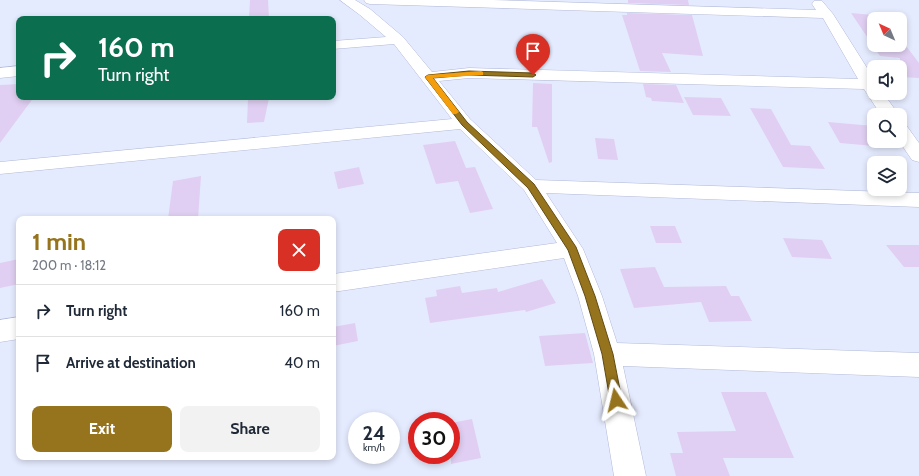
<!DOCTYPE html>
<html lang="en">
<head>
<meta charset="utf-8">
<style>
	:root { --surface:#fff; --page:#f2f2f3; --text:#1f2937; --muted:#747a83; --line:#e0e1e3; --accent:#96741d }
	body { margin:0; font-family:Cabin,sans-serif; background:var(--page); color:var(--text); height:100vh; display:flex; flex-direction:column; font-size:15px; white-space:nowrap }
	* { box-sizing:border-box; margin:0 }
	p { font-size:13px; color:var(--muted) }
	.icon { flex:none; width:22px; height:22px; fill:none; stroke:currentColor; stroke-width:2; stroke-linecap:round; stroke-linejoin:round }
	.map { position:relative; flex:1; overflow:hidden }
	.sheet { position:absolute; left:16px; top:216px; width:320px; height:244px; display:flex; flex-direction:column; background:var(--surface); border-radius:8px; box-shadow:0 2px 6px #0003 }
	.sheet>* { flex:none }
	.top-card { position:absolute; left:16px; top:16px; width:320px; height:84px; border-radius:8px; box-shadow:0 2px 6px #0003; background:#0b6e4f; color:#fff; overflow:hidden }
	.needle { width:26px; rotate:316deg }
	.buttons { position:absolute; left:867px; top:12px; display:grid; gap:8px }
	.buttons a { display:grid; place-items:center; width:40px; height:40px; border-radius:8px; background:var(--surface); box-shadow:0 2px 6px #0003; font-size:20px }
	.speed { position:absolute; left:348px; top:412px; display:flex; gap:8px; font-size:20px; font-weight:700; text-align:center }
	.speed>* { display:grid; place-content:center; width:52px; height:52px; border-radius:50%; background:var(--surface); box-shadow:0 2px 6px #0003; line-height:1 }
	.speed small { font-size:10px; font-weight:400 }
	.speed .limit { border:6px solid #d22; background:#fff; color:#111 }
	.pin { position:absolute; display:grid; place-items:center; width:34px; height:34px; color:#fff; margin:-41px -17px; border-radius:50% 50% 50% 0; rotate:-45deg; box-shadow:0 0 4px #0007 }
	.pin .icon { rotate:45deg }
	.me { position:absolute; width:44px; margin:-22px; rotate:350deg; stroke-linejoin:round; filter:drop-shadow(0 0 3px #0008) }
	.turn { display:flex; align-items:center; gap:14px; height:84px; padding:0 16px; font-size:18px }
	.turn .icon { width:52px; height:52px; stroke-width:2.5 }
	.turn b { display:block; font-size:28px; line-height:34px }
	.round { display:grid; place-items:center; flex:none; width:42px; height:42px; border-radius:8px; background:var(--page) }
	.headline { display:flex; align-items:center; justify-content:space-between; height:68px; padding:0 16px }
	h1 { font-size:24px; font-weight:700; line-height:30px; color:var(--accent) }
	.action { display:flex; gap:8px; margin-top:auto; padding:8px 16px }
	.action a { flex:1; height:46px; border-radius:8px; background:var(--accent); color:#fff; font-size:16px; font-weight:700; line-height:46px; text-align:center }
	.action a+a { background:var(--page); color:var(--text) }
	ul { padding:0; list-style:none }
	li { display:flex; align-items:center; gap:12px; height:52px; padding:0 16px; border-top:1px solid var(--line) }
	li div { flex:1 }
	li b { display:block; font-size:15px }
	li em { font-style:normal }
	.map>svg:first-child { display:block }
	.building { fill:#e0cff2 }
	.lines { fill:none; stroke-linecap:round; stroke-linejoin:round }
	.minor-casing { stroke:#b0b8d7; stroke-width:1 }
	.minor { fill:#fff; fill-rule:evenodd }
	.route { fill:#96741d; stroke:#624b13 }
	.slow { fill:#f59e0b }
</style>
</head>
<body>
<div class="map">
<svg width="919" height="476" viewBox="0 0 919 476">
	<rect width="100%" height="100%" fill="#e5ebfe"/>
	<!-- building -->
	<g class="building">
		<polygon points="250,0 268,0 269,19 249,19"/>
		<polygon points="628,0 688,0 689,5 628,3"/>
		<polygon points="627,13 692,15 703,56 662,53 671,72 640,71 622,15 627,15"/>
		<polygon points="851,13 884,16 886,19 874,19 874,45 900,45 900,38 919,63 919,78 900,77 900,58 880,56"/>
		<polygon points="533,83 552,84 552,162 549,163 537,127 532,127"/>
		<polygon points="19,84 19,97 34,97 0,143 0,85"/>
		<polygon points="643,84 676,85 684,103 652,101 651,98 646,97"/>
		<polygon points="684,97 721,98 731,116 693,115"/>
		<polygon points="269,98 264,122 247,123 248,99"/>
		<polygon points="750,108 771,109 791,145 810,146 825,169 783,167"/>
		<polygon points="828,122 874,126 874,146 840,143"/>
		<polygon points="595,138 614,139 618,160 598,159"/>
		<polygon points="455,141 466,168 475,167 493,209 470,213 458,181 436,184 423,145"/>
		<polygon points="359,167 364,184 338,189 334,172"/>
		<polygon points="201,176 198,219 168,219 173,181"/>
		<polygon points="650,226 675,226 682,243 656,243"/>
		<polygon points="783,238 822,240 832,259 792,257"/>
		<polygon points="886,245 919,245 919,267 904,267"/>
		<polygon points="19,259 19,284 0,288 0,263"/>
		<polygon points="655,267 664,287 726,286 731,296 739,296 752,321 709,322 701,302 634,308 620,269"/>
		<polygon points="542,279 556,303 526,312 525,310 430,323 425,298 437,296 436,290 460,286 462,293 497,288 498,292"/>
		<polygon points="355,323 358,341 333,346 333,327"/>
		<polygon points="585,333 593,363 545,366 539,336"/>
		<polygon points="721,392 766,392 794,458 723,458 730,476 676,476 670,453 683,453 677,432 736,431"/>
		<polygon points="472,419 481,458 451,464 451,423"/>
	</g>
	<g class="lines">
		<!-- minor casing -->
		<g class="minor-casing">
			<g id="minor">
				<polygon points="340,0 355,0 370,9 403,37 432,72 469,68 858,79 823,18 370,4 366,3 364,0 492,0 816,10 812,4 814,1 822,1 833,14 874,79 874,93 883,93 899,115 881,115 864,89 469,78 439,81 470,119 536,180 919,193 919,207 546,193 583,249 602,296 617,343 919,353 919,377 623,366 646,476 614,476 594,354 578,296 564,258 333,292 333,274 557,243 524,190 460,129 0,174 0,162 452,119 394,44 333,49 333,41 386,37 360,15"/>
				<polygon points="19,66 19,76 0,78 0,68"/>
				<polygon points="900,124 906,125 919,143 919,162 912,160 899,141"/>
				<polygon points="19,317 19,339 0,342 0,320"/>
			</g>
		</g>
		<!-- minor -->
		<use href="#minor" class="minor"/>
	</g>
	<!-- route -->
	<polygon class="route" points="469,71 533,73 536,75 533,77 469,75 433,78 467,122 534,184 576,247 595,296 613,354 622,400 620,403 616,405 612,403 610,400 602,354 585,296 568,250 528,188 462,125 425,77 428,75"/>
	<!-- slow -->
	<polygon class="slow" points="481,71 483,72 483,75 433,78 459,112 456,114 453,114 425,77 428,75"/>
</svg>
<div class="buttons">
<a><svg class="needle" viewBox="-14 -14 28 28"><path d="M0-13l5 13h-10z" fill="#e53935"/><path d="M0 13l5-13h-10z" fill="#747a83"/></svg></a>
<a><svg class="icon" aria-label="sound" viewBox="0 0 24 24"><path d="M4 9h4l5-4v14l-5-4H4zM17 9q2 3 0 6"/></svg></a>
<a><svg class="icon" aria-label="search" viewBox="0 0 24 24"><circle cx="10" cy="10" r="6"/><path d="M15 15l6 6"/></svg></a>
<a><svg class="icon" aria-label="layers" viewBox="0 0 24 24"><path d="M12 4l9 5-9 5-9-5zM3 14l9 5 9-5"/></svg></a>
</div>
<div class="speed"><div>24<small>km/h</small></div><div class="limit">30</div></div>
<div class="pin" style="left:533px;top:75px;background:#d93025"><svg class="icon" aria-label="arrive" viewBox="0 0 24 24"><path d="M6 21V4h12l-3 4 3 4H6"/></svg></div>
<svg class="me" style="left:616px;top:400px" viewBox="-20 -20 40 40"><path d="M0-17L14 15 0 8-14 15z" fill="#96741d" stroke="#fff" stroke-width="4"/></svg>
<div class="top-card">
<div class="turn"><svg class="icon" aria-label="right" viewBox="0 0 24 24"><path d="M7 20v-9h11M14 6l5 5-5 5"/></svg><div><b>160 m</b>Turn right</div></div>
</div>
<section class="sheet">
<div class="headline"><div><h1>1 min</h1><p>200 m · 18:12</p></div><a class="round" style="background:#d93025;color:#fff"><svg class="icon" aria-label="close" viewBox="0 0 24 24"><path d="M6 6l12 12M18 6L6 18"/></svg></a></div>
<ul>
<li><svg class="icon" aria-label="right" viewBox="0 0 24 24"><path d="M7 20v-9h11M14 6l5 5-5 5"/></svg><div><b>Turn right</b></div><em>160 m</em></li>
<li><svg class="icon" aria-label="arrive" viewBox="0 0 24 24"><path d="M6 21V4h12l-3 4 3 4H6"/></svg><div><b>Arrive at destination</b></div><em>40 m</em></li>
</ul>
<div class="action"><a>Exit</a><a>Share</a></div>
</section>
</div>
</body>
</html>
